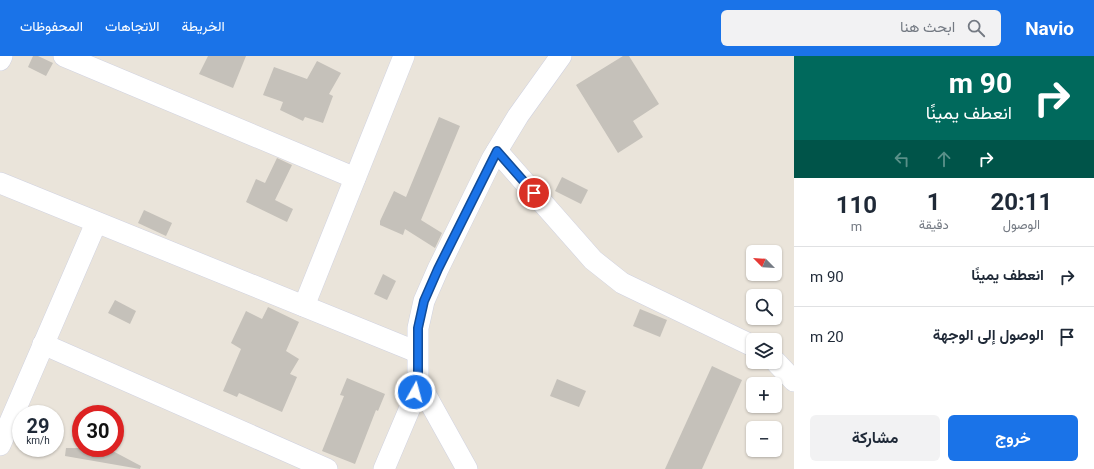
<!DOCTYPE html>
<html lang="ar">
<head>
<meta charset="utf-8">
<style>
	:root { --surface:#fff; --page:#f2f2f3; --text:#1f2937; --muted:#747a83; --line:#e0e1e3; --accent:#1a73e8 }
	body { margin:0; font-family:Roboto,Vazirmatn,sans-serif; background:var(--page); color:var(--text); direction:rtl; height:100vh; display:flex; flex-direction:column; font-size:15px; white-space:nowrap }
	* { box-sizing:border-box; margin:0 }
	p { font-size:13px; color:var(--muted) }
	.icon { flex:none; width:22px; height:22px; fill:none; stroke:currentColor; stroke-width:2; stroke-linecap:round; stroke-linejoin:round }
	.map { position:relative; flex:1; overflow:hidden; direction:ltr }
	.panel { display:flex; flex-direction:column; background:var(--surface); width:300px }
	.panel>* { flex:none }
	.hud { background:#00695c; color:#fff; overflow:hidden }
	.needle { width:26px; rotate:294deg }
	.buttons { position:absolute; left:746px; top:189px; display:grid; gap:8px }
	.buttons a { display:grid; place-items:center; width:36px; height:36px; border-radius:6px; background:var(--surface); box-shadow:0 1px 3px #0004; font-size:20px }
	.speed { position:absolute; left:12px; top:349px; display:flex; gap:8px; font-size:20px; font-weight:700; text-align:center }
	.speed>* { display:grid; place-content:center; width:52px; height:52px; border-radius:50%; background:var(--surface); box-shadow:0 1px 3px #0004; line-height:1 }
	.speed small { font-size:10px; font-weight:400 }
	.speed .limit { border:6px solid #d22; background:#fff; color:#111 }
	.pin { position:absolute; display:grid; place-items:center; width:34px; height:34px; color:#fff; margin:-17px; border:2px solid #fff; border-radius:50%; box-shadow:0 1px 4px #0007 }
	.me { position:absolute; width:44px; margin:-22px; rotate:7deg; stroke-linejoin:round; filter:drop-shadow(0 0 3px #0008) }
	.turn { display:flex; align-items:center; gap:14px; height:84px; padding:0 16px; font-size:18px }
	.turn .icon { width:52px; height:52px; stroke-width:2.5 }
	.turn b { display:block; font-size:28px; line-height:34px }
	.lanes { display:flex; align-items:center; height:38px; padding:0 16px; background:#0003; justify-content:center; gap:20px; direction:ltr }
	.lanes .off { opacity:.35 }
	.eta { display:flex; justify-content:space-evenly; align-items:center; height:68px; text-align:center }
	.eta b { font-size:24px; font-weight:700; line-height:28px }
	.button { display:flex; gap:8px; margin-top:auto; padding:8px 16px }
	.button a { flex:1; height:46px; border-radius:6px; background:var(--accent); color:#fff; font-size:16px; font-weight:700; line-height:46px; text-align:center }
	.button a+a { background:var(--page); color:var(--text) }
	ul { padding:0; list-style:none }
	li { display:flex; align-items:center; gap:12px; height:60px; padding:0 16px; border-top:1px solid var(--line) }
	li div { flex:1 }
	li b { display:block; font-size:15px }
	li em { font-style:normal }
	header { display:flex; align-items:center; gap:24px; box-sizing:border-box; height:56px; padding:0 20px; background:var(--accent); color:#fff }
	header strong { font-size:19px }
	nav { display:flex; gap:22px; margin-inline-start:auto; font-size:14px }
	.search { width:280px; height:36px; background:var(--page); display:flex; align-items:center; gap:10px; box-sizing:border-box; padding:0 14px; border-radius:6px; color:var(--muted); font-size:15px }
	main { display:flex; flex:1; min-height:0 }
	.map>svg:first-child { display:block }
	.building { fill:#c5c1ba }
	.lines { fill:none; stroke-linecap:round; stroke-linejoin:round }
	.minor-casing { stroke:#d0d2e0; stroke-width:22 }
	.minor { stroke:#fff; stroke-width:21 }
	.route-casing { stroke:#114b97; stroke-width:10 }
	.route { stroke:#1a73e8; stroke-width:7 }
</style>
</head>
<body>
<header>
<strong>Navio</strong>
<div class="search"><svg class="icon" aria-label="search" viewBox="0 0 24 24"><circle cx="10" cy="10" r="6"/><path d="M15 15l6 6"/></svg>ابحث هنا</div>
<nav><a>الخريطة</a><a>الاتجاهات</a><a>المحفوظات</a></nav>
</header>
<main>
<section class="panel">
<div class="hud">
<div class="turn"><svg class="icon" aria-label="right" viewBox="0 0 24 24"><path d="M7 20v-9h11M14 6l5 5-5 5"/></svg><div><b>90 m</b>انعطف يمينًا</div></div>
<div class="lanes"><svg class="icon off" aria-label="left" viewBox="0 0 24 24"><path d="M17 20v-9H6M10 6l-5 5 5 5"/></svg><svg class="icon off" aria-label="ahead" viewBox="0 0 24 24"><path d="M12 20V5M6 11l6-6 6 6"/></svg><svg class="icon" aria-label="right" viewBox="0 0 24 24"><path d="M7 20v-9h11M14 6l5 5-5 5"/></svg></div>
</div>
<div class="eta">
<div><b>20:11</b><p>الوصول</p></div>
<div><b>1</b><p>دقيقة</p></div>
<div><b>110</b><p>m</p></div>
</div>
<ul>
<li><svg class="icon" aria-label="right" viewBox="0 0 24 24"><path d="M7 20v-9h11M14 6l5 5-5 5"/></svg><div><b>انعطف يمينًا</b></div><em>90 m</em></li>
<li><svg class="icon" aria-label="arrive" viewBox="0 0 24 24"><path d="M6 21V4h12l-3 4 3 4H6"/></svg><div><b>الوصول إلى الوجهة</b></div><em>20 m</em></li>
</ul>
<div class="button"><a>خروج</a><a>مشاركة</a></div>
</section>
<div class="map">
<svg width="794" height="413" viewBox="0 0 794 413">
	<rect width="100%" height="100%" fill="#eae4da"/>
	<!-- building -->
	<g class="building">
		<polygon points="33,0 38,0 53,7 46,20 28,11"/>
		<polygon points="208,0 246,0 233,32 199,18"/>
		<polygon points="623,0 629,0 659,48 633,65 643,81 618,97 576,29"/>
		<polygon points="317,5 341,17 329,38 333,40 323,67 305,61 303,65 280,54 283,46 263,39 274,11 307,23"/>
		<polygon points="439,61 460,70 421,164 442,177 435,192 405,173 403,179 380,169 380,165 394,135 406,141"/>
		<polygon points="277,102 292,109 275,144 293,153 287,166 246,146 256,123 265,127"/>
		<polygon points="562,121 588,134 581,148 555,135"/>
		<polygon points="144,154 172,167 166,180 138,167"/>
		<polygon points="383,218 396,225 387,244 374,238"/>
		<polygon points="115,244 136,255 130,268 108,257"/>
		<polygon points="268,251 299,266 286,295 299,303 290,318 297,321 282,356 239,337 237,341 223,335 241,293 231,287 246,255 262,263"/>
		<polygon points="640,253 667,264 660,281 633,270"/>
		<polygon points="712,310 742,324 702,413 665,413"/>
		<polygon points="347,322 385,338 378,355 376,354 355,408 322,395 344,340 340,339"/>
		<polygon points="557,323 586,335 579,351 550,340"/>
		<polygon points="66,392 107,392 141,410 140,413 65,400"/>
	</g>
	<g class="lines">
		<!-- minor casing -->
		<g class="minor-casing">
			<g id="minor">
				<polyline points="64,0 355,122"/>
				<polyline points="0,4 2,0"/>
				<polyline points="497,95 593,204 622,227 753,290"/>
				<polyline points="0,127 417,296"/>
				<polyline points="304,250 404,0"/>
				<polyline points="43,288 327,413"/>
				<polyline points="775,305 794,325"/>
				<polyline points="418,325 467,413"/>
				<polyline points="0,389 96,167"/>
				<polyline points="384,413 412,347 418,325 418,272 424,245 438,213 492,103 518,60 561,0"/>
			</g>
		</g>
		<!-- minor -->
		<use href="#minor" class="minor"/>
	</g>
	<g class="lines">
		<!-- route casing -->
		<g class="route-casing">
			<polyline id="route" points="415,336 418,325 418,272 424,245 438,213 497,95 534,137"/>
		</g>
		<!-- route -->
		<use href="#route" class="route"/>
	</g>
</svg>
<div class="buttons">
<a><svg class="needle" viewBox="-14 -14 28 28"><path d="M0-13l5 13h-10z" fill="#e53935"/><path d="M0 13l5-13h-10z" fill="#747a83"/></svg></a>
<a><svg class="icon" aria-label="search" viewBox="0 0 24 24"><circle cx="10" cy="10" r="6"/><path d="M15 15l6 6"/></svg></a>
<a><svg class="icon" aria-label="layers" viewBox="0 0 24 24"><path d="M12 4l9 5-9 5-9-5zM3 14l9 5 9-5"/></svg></a>
<a>+</a>
<a>−</a>
</div>
<div class="speed"><div>29<small>km/h</small></div><div class="limit">30</div></div>
<div class="pin" style="left:534px;top:137px;background:#d93025"><svg class="icon" aria-label="arrive" viewBox="0 0 24 24"><path d="M6 21V4h12l-3 4 3 4H6"/></svg></div>
<svg class="me" style="left:415px;top:336px" viewBox="-20 -20 40 40"><circle r="17" fill="#1a73e8" stroke="#fff" stroke-width="3"/><path d="M0-11L8 9 0 5-8 9z" fill="#fff"/></svg>
</div>
</main>
</body>
</html>
